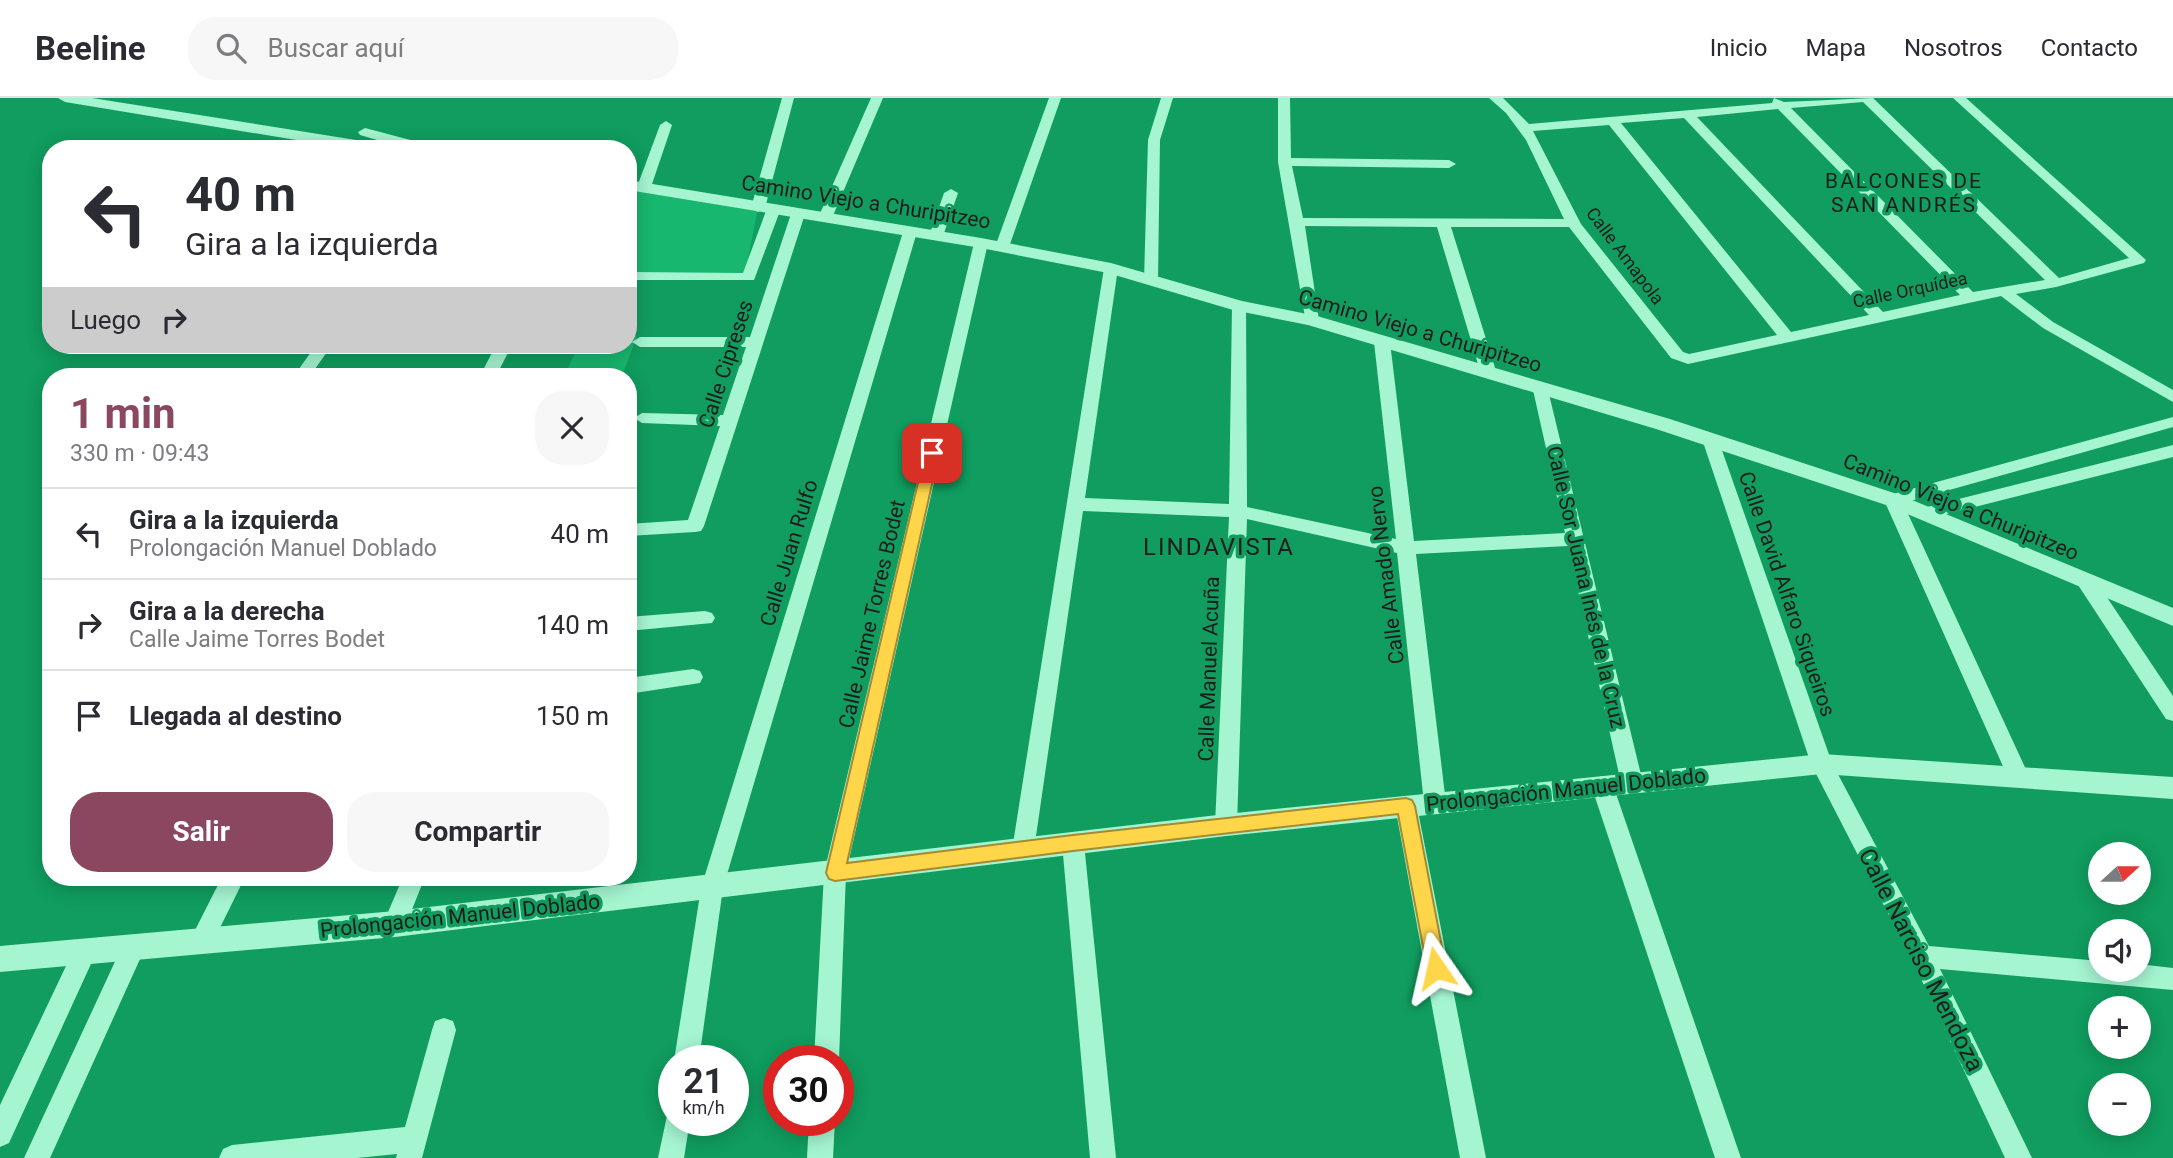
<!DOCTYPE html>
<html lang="es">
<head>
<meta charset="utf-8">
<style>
	:root { --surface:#fff; --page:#f7f7f7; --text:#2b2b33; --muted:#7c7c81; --line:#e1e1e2; --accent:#8a475f }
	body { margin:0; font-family:Roboto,sans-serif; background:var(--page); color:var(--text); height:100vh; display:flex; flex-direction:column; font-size:26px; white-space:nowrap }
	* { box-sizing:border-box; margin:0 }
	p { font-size:23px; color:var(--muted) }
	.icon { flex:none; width:38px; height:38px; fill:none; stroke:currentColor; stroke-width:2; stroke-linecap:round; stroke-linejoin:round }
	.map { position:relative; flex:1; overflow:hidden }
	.drawer { position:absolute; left:42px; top:270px; width:595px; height:518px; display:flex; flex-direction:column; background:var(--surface); border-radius:28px; box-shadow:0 4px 18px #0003 }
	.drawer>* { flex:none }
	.top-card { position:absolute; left:42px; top:42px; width:595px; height:214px; border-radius:28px; box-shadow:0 4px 18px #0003; background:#fff; color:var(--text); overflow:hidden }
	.needle { width:46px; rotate:69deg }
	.controls { position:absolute; left:2088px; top:744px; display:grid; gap:14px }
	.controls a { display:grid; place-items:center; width:63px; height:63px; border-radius:50%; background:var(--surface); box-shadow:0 4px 18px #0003; font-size:35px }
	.speed { position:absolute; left:658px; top:947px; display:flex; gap:14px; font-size:35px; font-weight:700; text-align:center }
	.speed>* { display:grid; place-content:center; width:91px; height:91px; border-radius:50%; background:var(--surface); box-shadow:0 4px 18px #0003; line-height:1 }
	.speed small { font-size:18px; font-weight:400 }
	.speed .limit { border:10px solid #d22; background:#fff; color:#111 }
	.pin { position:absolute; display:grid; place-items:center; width:60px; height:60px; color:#fff; margin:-30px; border-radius:14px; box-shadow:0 4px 10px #0006 }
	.me { position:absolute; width:77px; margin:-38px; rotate:349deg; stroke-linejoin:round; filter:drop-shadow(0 0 5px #0008) }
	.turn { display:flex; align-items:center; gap:24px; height:147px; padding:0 28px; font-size:32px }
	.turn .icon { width:91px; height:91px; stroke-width:2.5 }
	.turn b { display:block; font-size:49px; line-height:60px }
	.then { display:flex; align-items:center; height:66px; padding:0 28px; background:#0003; gap:14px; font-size:26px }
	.round { display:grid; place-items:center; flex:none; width:74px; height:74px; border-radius:28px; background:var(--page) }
	.summary { display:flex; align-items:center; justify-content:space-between; height:119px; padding:0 28px }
	h1 { font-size:42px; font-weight:700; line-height:52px; color:var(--accent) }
	.cta { display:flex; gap:14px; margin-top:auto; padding:14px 28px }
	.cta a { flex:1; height:80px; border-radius:28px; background:var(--accent); color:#fff; font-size:28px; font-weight:700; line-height:80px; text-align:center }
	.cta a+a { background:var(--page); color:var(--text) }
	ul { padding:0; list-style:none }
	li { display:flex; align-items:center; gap:21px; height:91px; padding:0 28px; border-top:2px solid var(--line) }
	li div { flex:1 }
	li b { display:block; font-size:26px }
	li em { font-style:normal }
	header { display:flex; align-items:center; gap:42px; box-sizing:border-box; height:98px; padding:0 35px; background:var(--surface); border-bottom:2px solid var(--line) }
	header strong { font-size:33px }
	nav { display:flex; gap:38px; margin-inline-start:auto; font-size:24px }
	.search { width:490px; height:63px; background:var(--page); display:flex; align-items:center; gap:18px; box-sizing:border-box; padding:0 24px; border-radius:28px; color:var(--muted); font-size:26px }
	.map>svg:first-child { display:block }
	.green { fill:#18b76f }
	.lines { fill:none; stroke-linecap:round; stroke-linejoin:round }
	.minor { fill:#a5f5d1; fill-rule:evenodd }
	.tertiary { fill:#a5f5d1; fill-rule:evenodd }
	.route { fill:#ffd54a; stroke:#a68a30; stroke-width:2 }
	.labels { text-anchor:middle; stroke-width:7; stroke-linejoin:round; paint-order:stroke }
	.far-street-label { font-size:18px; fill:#1d1d1d; stroke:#109d5f }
	.far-quarter-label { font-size:21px; letter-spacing:2px; fill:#1d1d1d; stroke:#109d5f }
	.street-label { font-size:21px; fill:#1d1d1d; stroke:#109d5f }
	.quarter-label { font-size:24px; letter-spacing:2px; fill:#1d1d1d; stroke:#109d5f }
	.near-street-label { font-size:24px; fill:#1d1d1d; stroke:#109d5f }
</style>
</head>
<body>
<header>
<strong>Beeline</strong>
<div class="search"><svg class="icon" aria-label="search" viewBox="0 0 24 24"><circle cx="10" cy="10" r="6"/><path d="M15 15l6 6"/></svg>Buscar aquí</div>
<nav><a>Inicio</a><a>Mapa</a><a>Nosotros</a><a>Contacto</a></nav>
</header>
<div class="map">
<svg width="2173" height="1060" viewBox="0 0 2173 1060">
	<rect width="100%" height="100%" fill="#109d5f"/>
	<!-- green -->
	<g class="green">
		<polygon points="628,89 758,110 744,181 628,180"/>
		<polygon points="628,238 637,238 622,278 564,278 579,247 628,247"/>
	</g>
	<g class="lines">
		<!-- minor -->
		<g class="minor">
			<polygon points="782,0 794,0 765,110 758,114 751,110"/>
			<polygon points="871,0 883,0 832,120 830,123 820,123 818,120"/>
			<polygon points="1049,0 1061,0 1009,149 1007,152 997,152 995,149"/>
			<polygon points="1161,0 1173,0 1160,42 1158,182 1151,186 1144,182 1148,42"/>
			<path d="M 1278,0 L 1290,0 L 1291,60 L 1449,62 L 1456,66 L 1449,70 L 1292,68 L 1303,120 L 1564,121 L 1526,42 L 1506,15 L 1489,0 L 1503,0 L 1529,26 L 1772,5 L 1774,0 L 1784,4 L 1873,0 L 2059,180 L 2129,160 L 1953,0 L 1966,0 L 2146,162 L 2144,165 L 2056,189 L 2016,196 L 2053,224 L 2173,292 L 2173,304 L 2043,230 L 2001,198 L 1688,266 L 1671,260 L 1569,129 L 1451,129 L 1497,276 L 1495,280 L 1489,281 L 1481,276 L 1437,129 L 1305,128 L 1319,222 L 1311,227 L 1306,225 L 1278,64 ZM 1863,4 L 2045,182 L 1973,194 L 1791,10 ZM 1778,11 L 1960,197 L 1883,214 L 1697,19 ZM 1684,20 L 1869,217 L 1791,234 L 1621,25 ZM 1609,27 L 1777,237 L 1689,256 L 1683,254 L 1581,126 L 1533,33 Z"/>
			<polygon points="666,23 672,27 651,89 644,93 639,92 637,89 660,27"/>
			<polygon points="951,91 958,95 943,138 936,142 931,141 929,138 944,95"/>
			<polygon points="773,109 780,113 754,182 628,182 628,174 743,175 766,113"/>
			<polygon points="798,112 805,116 704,428 701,433 695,434 628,438 628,426 688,422 720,328 642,325 634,320 642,315 723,317 746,249 640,249 632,244 640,239 750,239 791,116"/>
			<polygon points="910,130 917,134 723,790 699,962 674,963 701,790 903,134"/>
			<polygon points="981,141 988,145 846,775 839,962 814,962 824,775 974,145"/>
			<polygon points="1111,166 1118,170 1085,400 1229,406 1232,208 1239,204 1246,208 1247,409 1396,441 1374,244 1382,239 1390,244 1414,443 1565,435 1533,292 1541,287 1547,288 1643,685 1640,691 1632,694 1624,691 1621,685 1568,448 1416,456 1446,705 1443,712 1435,714 1427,712 1424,705 1397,455 1247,421 1237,727 1234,734 1226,737 1218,734 1215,727 1229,419 1083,413 1034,752 1031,759 1023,762 1015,759 1012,752 1104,170"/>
			<polygon points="316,247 332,247 310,278 294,278"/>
			<polygon points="496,247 512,247 496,278 480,278"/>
			<polygon points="2173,319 2173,329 1903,405 2029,678 2026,684 2018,687 2010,684 1884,402 1893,396"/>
			<polygon points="1710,335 1718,341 1832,665 1929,848 2100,863 2100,872 2138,872 2138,866 2173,870 2173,892 1940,871 2032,1060 2005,1060 1914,866 1811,666 1702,341"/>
			<polygon points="2173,347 2173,359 1927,421 1921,419 1918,415 1921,411 1927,409"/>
			<polygon points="2085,475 2092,477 2173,598 2173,623 2166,621 2078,487 2076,482 2078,477"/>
			<polygon points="705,513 712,515 715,520 712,525 628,533 628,519"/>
			<polygon points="693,571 700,573 703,579 700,585 628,596 628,580"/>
			<polygon points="1602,678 1610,681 1613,687 1741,1060 1715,1060 1591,687 1594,681"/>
			<polygon points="1406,699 1414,701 1417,708 1486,1060 1460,1060 1395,708 1398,701"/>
			<polygon points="1073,735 1081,738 1084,745 1116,1060 1090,1060 1062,745 1065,738"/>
			<polygon points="222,779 245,779 209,852 201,855 193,852 189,844"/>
			<polygon points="403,779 425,779 403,834 395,837 387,834 383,826"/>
			<polygon points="133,839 141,842 145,850 50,1060 24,1060 125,842"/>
			<polygon points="84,844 92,847 96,855 9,1045 0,1049 0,1007 76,847"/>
			<polygon points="444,920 453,923 456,932 422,1060 396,1060 397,1056 357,1060 219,1060 223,1051 232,1047 405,1029 432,932 435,923"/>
			<polygon points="674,1010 674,1022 690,1022 684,1060 658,1060 668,1013"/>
			<polygon points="809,1022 835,1022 833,1060 807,1060"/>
		</g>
		<!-- tertiary -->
		<g class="tertiary">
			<polygon points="58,0 92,0 381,46 388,51 351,51 65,4"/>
			<polygon points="365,30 418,44 425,51 408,51 360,37 358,34"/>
			<polygon points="628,82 981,140 1111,165 1242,203 1317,218 1670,321 1900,397 2173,510 2173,528 1886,407 1656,331 1308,227 1233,212 1108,175 981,150 628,92"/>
			<polygon points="1822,656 2173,679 2173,701 1822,676 1226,738 395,839 0,874 0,848 395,813 1226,716"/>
		</g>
	</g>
	<!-- route -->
	<polygon class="route" points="932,350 939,355 847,765 1073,737 1406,700 1412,702 1415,708 1446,870 1443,877 1436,880 1429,877 1427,870 1398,716 1073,753 835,783 829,781 826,775 925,355"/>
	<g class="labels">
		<!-- far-street labels -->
		<g class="far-street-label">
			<text transform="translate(1625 158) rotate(53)" y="6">Calle Amapola</text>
			<text transform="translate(1910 192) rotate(-12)" y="6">Calle Orquídea</text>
		</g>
		<!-- far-quarter labels -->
		<g class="far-quarter-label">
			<text x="1904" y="90">BALCONES DE<tspan x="1904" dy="24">SAN ANDRÉS</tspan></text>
		</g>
		<!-- street labels -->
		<g class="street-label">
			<text transform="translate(866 104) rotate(9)" y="7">Camino Viejo a Churipitzeo</text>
			<text transform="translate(1420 233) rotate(16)" y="7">Camino Viejo a Churipitzeo</text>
			<text transform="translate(726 266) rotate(-72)" y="7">Calle Cipreses</text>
			<text transform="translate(1961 409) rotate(22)" y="7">Camino Viejo a Churipitzeo</text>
			<text transform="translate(789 455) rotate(-73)" y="7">Calle Juan Rulfo</text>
			<text transform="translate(1386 477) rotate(-97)" y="7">Calle Amado Nervo</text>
			<text transform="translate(1586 489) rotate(77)" y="7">Calle Sor Juana Inés de la Cruz</text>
			<text transform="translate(1787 496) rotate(71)" y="7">Calle David Alfaro Siqueiros</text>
			<text transform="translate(872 516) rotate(-77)" y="7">Calle Jaime Torres Bodet</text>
			<text transform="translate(1209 571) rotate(-88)" y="7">Calle Manuel Acuña</text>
			<text transform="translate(1566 692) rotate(-6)" y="7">Prolongación Manuel Doblado</text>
			<text transform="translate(460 818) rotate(-6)" y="7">Prolongación Manuel Doblado</text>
		</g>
		<!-- quarter labels -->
		<g class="quarter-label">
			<text x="1219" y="457">LINDAVISTA</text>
		</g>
		<!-- near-street labels -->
		<g class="near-street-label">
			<text transform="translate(1921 862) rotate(63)" y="8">Calle Narciso Mendoza</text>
		</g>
	</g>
</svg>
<div class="controls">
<a><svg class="needle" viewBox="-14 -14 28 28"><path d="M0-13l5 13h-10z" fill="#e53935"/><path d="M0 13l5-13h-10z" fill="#7c7c81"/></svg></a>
<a><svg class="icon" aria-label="sound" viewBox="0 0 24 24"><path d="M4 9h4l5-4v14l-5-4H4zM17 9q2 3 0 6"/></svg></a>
<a>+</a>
<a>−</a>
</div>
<div class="speed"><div>21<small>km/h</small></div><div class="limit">30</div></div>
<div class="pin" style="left:932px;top:355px;background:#d93025"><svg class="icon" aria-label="arrive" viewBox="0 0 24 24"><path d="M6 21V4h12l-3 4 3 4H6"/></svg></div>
<svg class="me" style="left:1436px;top:870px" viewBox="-20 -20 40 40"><path d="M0-17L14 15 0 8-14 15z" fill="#ffd54a" stroke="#fff" stroke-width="4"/></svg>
<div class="top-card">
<div class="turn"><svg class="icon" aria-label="left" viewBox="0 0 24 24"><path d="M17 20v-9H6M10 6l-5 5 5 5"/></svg><div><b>40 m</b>Gira a la izquierda</div></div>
<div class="then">Luego<svg class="icon" aria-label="right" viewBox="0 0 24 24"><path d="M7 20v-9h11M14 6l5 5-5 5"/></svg></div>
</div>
<section class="drawer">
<div class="summary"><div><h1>1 min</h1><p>330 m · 09:43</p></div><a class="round"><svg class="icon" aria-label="close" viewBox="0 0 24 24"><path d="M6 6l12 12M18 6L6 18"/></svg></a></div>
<ul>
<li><svg class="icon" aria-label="left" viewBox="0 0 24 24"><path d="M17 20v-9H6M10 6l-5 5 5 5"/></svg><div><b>Gira a la izquierda</b><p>Prolongación Manuel Doblado</p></div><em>40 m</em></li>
<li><svg class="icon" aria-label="right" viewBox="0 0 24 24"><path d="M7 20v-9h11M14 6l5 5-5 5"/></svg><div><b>Gira a la derecha</b><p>Calle Jaime Torres Bodet</p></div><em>140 m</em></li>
<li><svg class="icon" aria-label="arrive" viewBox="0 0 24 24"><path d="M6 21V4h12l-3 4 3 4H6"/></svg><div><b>Llegada al destino</b></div><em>150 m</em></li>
</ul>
<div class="cta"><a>Salir</a><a>Compartir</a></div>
</section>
</div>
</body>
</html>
